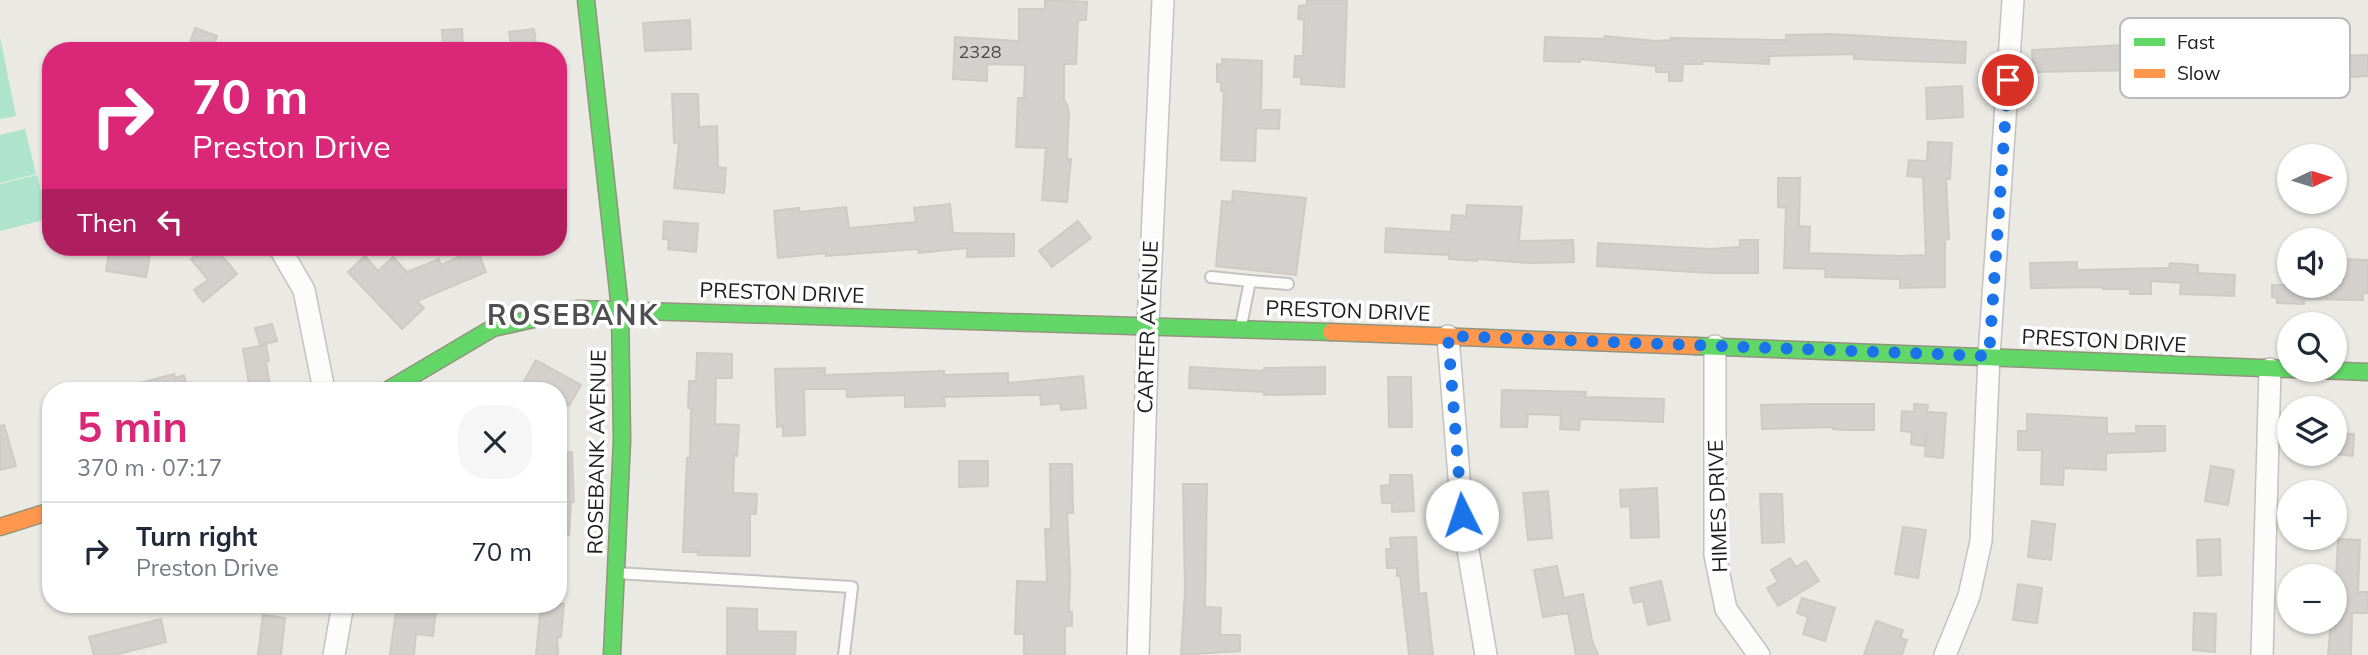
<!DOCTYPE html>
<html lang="en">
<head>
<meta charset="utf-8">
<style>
	:root { --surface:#fff; --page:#f6f6f7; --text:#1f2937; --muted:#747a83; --line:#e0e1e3; --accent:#db2777 }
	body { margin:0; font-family:Mulish,sans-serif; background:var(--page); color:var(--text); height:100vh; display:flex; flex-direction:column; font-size:26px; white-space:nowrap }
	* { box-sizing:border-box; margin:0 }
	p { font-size:23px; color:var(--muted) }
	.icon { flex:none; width:38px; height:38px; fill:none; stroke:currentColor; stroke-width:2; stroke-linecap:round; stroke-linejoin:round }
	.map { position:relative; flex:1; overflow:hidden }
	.details { position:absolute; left:42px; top:382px; width:525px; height:231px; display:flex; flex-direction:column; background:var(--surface); border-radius:28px; box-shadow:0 2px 5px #0004 }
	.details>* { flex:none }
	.banner { position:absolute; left:42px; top:42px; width:525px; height:214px; border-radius:28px; box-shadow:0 2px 5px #0004; background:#db2777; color:#fff; overflow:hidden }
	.needle { width:46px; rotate:86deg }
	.tools { position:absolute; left:2277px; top:144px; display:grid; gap:14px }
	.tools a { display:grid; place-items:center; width:70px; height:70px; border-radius:50%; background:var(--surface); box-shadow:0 2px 5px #0004; font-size:35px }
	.pin { position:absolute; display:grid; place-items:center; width:60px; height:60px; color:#fff; margin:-30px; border:4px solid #fff; border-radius:50%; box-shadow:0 2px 7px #0007 }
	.me { position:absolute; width:77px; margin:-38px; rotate:356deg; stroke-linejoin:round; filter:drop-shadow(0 0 5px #0008) }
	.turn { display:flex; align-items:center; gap:24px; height:147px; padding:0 35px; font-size:32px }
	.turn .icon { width:91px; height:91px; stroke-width:2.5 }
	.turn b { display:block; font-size:49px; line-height:60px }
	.then { display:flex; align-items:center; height:66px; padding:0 35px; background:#0003; gap:14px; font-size:26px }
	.round { display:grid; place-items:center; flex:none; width:74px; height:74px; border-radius:28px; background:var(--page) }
	.headline { display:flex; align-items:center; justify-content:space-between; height:119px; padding:0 35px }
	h1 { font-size:42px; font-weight:700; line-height:52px; color:var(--accent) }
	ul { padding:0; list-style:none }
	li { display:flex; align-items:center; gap:21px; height:98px; padding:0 35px; border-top:2px solid var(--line) }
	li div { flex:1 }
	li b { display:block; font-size:26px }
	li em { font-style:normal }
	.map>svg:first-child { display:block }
	.pitch { fill:#aee4cd }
	.building { fill:#d3d0cd; stroke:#cecac5; stroke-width:2 }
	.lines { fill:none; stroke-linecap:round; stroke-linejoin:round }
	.lane-casing { stroke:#c3c2c0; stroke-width:14 }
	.street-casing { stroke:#c3c2c0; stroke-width:24 }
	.fast-casing { stroke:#92947c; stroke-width:19 }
	.slow-casing { stroke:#92947c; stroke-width:19 }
	.lane { stroke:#fcfcfb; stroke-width:10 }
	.street { stroke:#fcfcfb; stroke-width:21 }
	.fast { stroke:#63d668; stroke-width:16 }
	.slow { stroke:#ff974d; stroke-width:16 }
	.route { stroke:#1a73e8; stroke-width:12; stroke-dasharray:0 21.6 }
	.labels { text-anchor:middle; stroke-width:7; stroke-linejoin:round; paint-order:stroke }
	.number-label { font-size:18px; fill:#4a4948 }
	.street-label { font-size:21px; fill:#1c1c1c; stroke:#fff }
	.district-label { font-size:28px; font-weight:bold; letter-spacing:2px; fill:#4f4f4f; stroke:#fff }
	.key { fill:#fff; stroke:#bbb; stroke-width:2 }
	.key-label { font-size:19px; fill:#1c1c1c }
</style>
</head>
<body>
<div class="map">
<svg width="2368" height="655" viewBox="0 0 2368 655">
	<rect width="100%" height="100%" fill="#ebe9e4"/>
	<!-- pitch -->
	<g class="pitch">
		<polygon points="0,37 16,116 0,119"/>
		<polygon points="25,129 36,174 0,183 0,135"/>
		<polygon points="37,175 48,219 0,231 0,184"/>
	</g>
	<!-- building -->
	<g class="building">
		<polygon points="1045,0 1087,2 1086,20 1078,20 1076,64 1064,64 1064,100 1067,105 1069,113 1067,159 1071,159 1067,202 1042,200 1046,148 1016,147 1018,98 1024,98 1025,65 987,64 987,81 953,79 955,37 1019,41 1019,9 1045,9"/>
		<polygon points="1307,0 1347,0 1344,87 1301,84 1301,77 1294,77 1295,56 1303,56 1304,20 1298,19 1299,6 1307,5"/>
		<polygon points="690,20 691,49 645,51 643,23"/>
		<polygon points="195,28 217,36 212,51 187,51"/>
		<polygon points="462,29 463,45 443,46 442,30"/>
		<polygon points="534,29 537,51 512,51 509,32"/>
		<polygon points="1832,34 1966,42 1965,63 1854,59 1854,54 1769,56 1769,64 1702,61 1702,64 1683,64 1682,81 1669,81 1669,72 1656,72 1656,66 1580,59 1580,62 1544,61 1545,37 1604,39 1605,36 1656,41 1671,40 1671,38 1786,40 1786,35"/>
		<polygon points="2122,45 2122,59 2227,51 2227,55 2280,53 2280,58 2368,55 2368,76 2302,80 2302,76 2250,78 2250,74 2199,75 2199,72 2141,78 2140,70 2033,72 2032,50"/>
		<polygon points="1222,59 1262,61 1261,110 1280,110 1279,129 1256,128 1255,161 1221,160 1224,91 1221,91 1221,82 1217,82 1217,64 1222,65"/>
		<polygon points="1962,86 1963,117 1927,119 1926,88"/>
		<polygon points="672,94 698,94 699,127 717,126 718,167 726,168 724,193 674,188 679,143 674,143"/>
		<polygon points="1928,142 1952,143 1950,179 1946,179 1949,239 1945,240 1945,287 1900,288 1900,279 1825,277 1826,269 1784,268 1786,208 1778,207 1778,178 1800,178 1799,226 1810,227 1809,253 1900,256 1926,255 1923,177 1907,176 1909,160 1927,161"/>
		<polygon points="1233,191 1306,198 1296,275 1216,266 1222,201 1232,202"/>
		<polygon points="950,204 953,233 1014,234 1014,256 967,257 967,248 919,253 918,249 826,256 826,253 778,258 774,211 799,208 799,212 846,207 849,228 916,222 914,208"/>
		<polygon points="1467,205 1522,207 1519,241 1573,240 1574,262 1531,263 1477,259 1477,261 1449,259 1449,255 1385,252 1386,228 1451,232 1452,215 1466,216"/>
		<polygon points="664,221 698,224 696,252 668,249 669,240 663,239"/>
		<polygon points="1078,221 1091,238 1052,267 1039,251"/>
		<polygon points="1740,240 1758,240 1758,273 1711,273 1597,266 1598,243 1711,249 1740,247"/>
		<polygon points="110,247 151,249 146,277 106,271"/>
		<polygon points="207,247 215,247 237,274 203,302 194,290 208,280 191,259"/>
		<polygon points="477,249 486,272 417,301 424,308 402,329 348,272 365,256 378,271 393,257 407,272 439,259 441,265"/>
		<polygon points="2343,259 2368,260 2368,293 2363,293 2363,300 2304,299 2304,304 2277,303 2277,298 2272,297 2272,285 2343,285"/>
		<polygon points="2077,262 2077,270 2169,268 2170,263 2198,265 2198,273 2235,275 2234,296 2180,294 2181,283 2151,281 2151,294 2130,294 2130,289 2103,289 2103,287 2031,288 2030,263"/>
		<polygon points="272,324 277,341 260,345 255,328"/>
		<polygon points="266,345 269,361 266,361 270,386 250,390 243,349"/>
		<polygon points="697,353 732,354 732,378 716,378 715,424 739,425 737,456 734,456 733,493 757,494 756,514 750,514 750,556 698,555 698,552 683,552 687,458 690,458 691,408 688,408 689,381 696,381"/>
		<polygon points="536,360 581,385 569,406 558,400 558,390 519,390"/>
		<polygon points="1190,367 1264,371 1264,368 1325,367 1325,394 1264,395 1264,392 1189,388"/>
		<polygon points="825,368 825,375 944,371 944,375 1008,373 1008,383 1083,376 1086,408 1061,410 1060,403 1041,405 1040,395 1027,395 944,397 945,406 905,407 905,395 847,397 847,389 804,389 805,435 783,436 783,426 777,427 775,369"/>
		<polygon points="174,374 175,378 184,375 188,390 130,390 129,386"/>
		<polygon points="1388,377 1411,377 1412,427 1389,427"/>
		<polygon points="1502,390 1586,392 1585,397 1664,399 1663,422 1580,419 1579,430 1560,429 1561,415 1528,414 1527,427 1501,427"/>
		<polygon points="1808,404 1874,404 1874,430 1845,430 1833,429 1833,427 1762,429 1761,405"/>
		<polygon points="1914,404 1928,405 1927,412 1946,413 1943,458 1925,456 1927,433 1924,446 1911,444 1912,432 1901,431 1902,411 1914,412"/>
		<polygon points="2027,414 2107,418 2107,434 2136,433 2136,426 2165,426 2165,451 2106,453 2106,470 2064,468 2063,485 2041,484 2042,450 2018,450 2018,431 2027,431"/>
		<polygon points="4,425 16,466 0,470 0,426"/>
		<polygon points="2334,433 2354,434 2353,456 2334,454"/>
		<polygon points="572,452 574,502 571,502 569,535 558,534 558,453"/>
		<polygon points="959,461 988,461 988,486 959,487"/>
		<polygon points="1050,464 1072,464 1073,513 1067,513 1070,573 1069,612 1072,612 1072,626 1065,626 1065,655 1024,655 1024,634 1015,634 1017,581 1047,582 1045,529 1051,529"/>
		<polygon points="2211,466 2234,470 2228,505 2205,501"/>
		<polygon points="1390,475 1412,475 1414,511 1392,512 1392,503 1382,503 1381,486 1390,485"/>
		<polygon points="1183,484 1207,484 1205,607 1221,608 1220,635 1240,635 1240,651 1181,655 1185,591"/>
		<polygon points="1657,488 1659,537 1631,538 1630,506 1621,507 1620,490"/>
		<polygon points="1548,491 1552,538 1528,540 1523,493"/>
		<polygon points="1760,494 1782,494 1784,542 1762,543"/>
		<polygon points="2032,521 2055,524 2051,560 2028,557"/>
		<polygon points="1903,527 1926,530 1918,578 1895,574"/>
		<polygon points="1416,537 1419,594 1426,593 1433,655 1409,655 1400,575 1397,576 1397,568 1387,568 1386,549 1391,549 1390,538"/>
		<polygon points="2220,539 2221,575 2198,576 2197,540"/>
		<polygon points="2338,539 2360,540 2358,592 2368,592 2368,613 2352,613 2351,655 2328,655 2331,621 2334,621"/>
		<polygon points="1790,558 1796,567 1806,561 1819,581 1778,606 1767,588 1778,582 1771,570"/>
		<polygon points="1557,566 1564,598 1583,594 1592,640 1598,655 1576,655 1568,613 1543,617 1534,570"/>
		<polygon points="1661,581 1670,620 1648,625 1643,601 1634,603 1630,588"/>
		<polygon points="2018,584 2042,588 2037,623 2013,620"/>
		<polygon points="1802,598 1835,608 1825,641 1803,634 1808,617 1797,613"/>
		<polygon points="397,604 421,604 421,608 436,610 433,636 416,634 414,655 390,655"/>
		<polygon points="541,604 564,604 561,637 557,637 558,655 536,655"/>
		<polygon points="727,608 757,609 757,631 796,632 795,655 727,655"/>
		<polygon points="2194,613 2216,614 2215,652 2193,650"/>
		<polygon points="263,615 285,618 281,655 258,655"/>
		<polygon points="161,619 166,642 114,655 94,655 89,637"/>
		<polygon points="1876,621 1903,630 1900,638 1907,640 1902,655 1864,655"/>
	</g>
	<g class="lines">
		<!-- lane casing -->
		<g class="lane-casing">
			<g id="lane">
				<polyline points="1211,277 1250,281"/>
				<polyline points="1241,326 1250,281 1288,284"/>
				<polyline points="616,573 852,587 844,655"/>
			</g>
		</g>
		<!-- street casing -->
		<g class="street-casing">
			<g id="street">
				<polyline points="279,247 304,290 324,390"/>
				<polyline points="1448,336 1462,515 1486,655"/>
				<polyline points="1715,346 1715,555 1726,609 1759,655"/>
				<polyline points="334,655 343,604"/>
				<polyline points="1138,655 1148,325 1163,0"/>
				<polyline points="1945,655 1969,596 1981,541 1989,356 2013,0"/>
				<polyline points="2262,655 2270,369"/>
			</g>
		</g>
		<!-- fast casing -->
		<g class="fast-casing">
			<g id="fast">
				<polyline points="586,0 620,309 622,440 612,655"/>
				<polyline points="1696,346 2368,372"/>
				<polyline points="388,390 493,328 578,309 1331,332"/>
			</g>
		</g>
		<!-- slow casing -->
		<g class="slow-casing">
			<g id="slow">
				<polyline points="1331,332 1696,346"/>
				<polyline points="0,527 51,511"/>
			</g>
		</g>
		<!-- lane -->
		<use href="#lane" class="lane"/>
		<!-- street -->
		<use href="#street" class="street"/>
		<!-- fast -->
		<use href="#fast" class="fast"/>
		<!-- slow -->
		<use href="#slow" class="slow"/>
	</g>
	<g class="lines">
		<!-- route -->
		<polyline class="route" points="1462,515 1448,336 1989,356 2008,80"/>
	</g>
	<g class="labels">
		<!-- number labels -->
		<g class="number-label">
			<text x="980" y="58">2328</text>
		</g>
		<!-- street labels -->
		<g class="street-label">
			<text transform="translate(782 293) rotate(2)" y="7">PRESTON DRIVE</text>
			<text transform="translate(1348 311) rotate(2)" y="7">PRESTON DRIVE</text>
			<text transform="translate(1148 327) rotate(-88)" y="7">CARTER AVENUE</text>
			<text transform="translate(2104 341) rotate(3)" y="7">PRESTON DRIVE</text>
			<text transform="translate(597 452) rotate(-89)" y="7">ROSEBANK AVENUE</text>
			<text transform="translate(1718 506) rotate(-92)" y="7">HIMES DRIVE</text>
		</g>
		<!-- district labels -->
		<g class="district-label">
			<text x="573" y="325">ROSEBANK</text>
		</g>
	</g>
	<!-- legend -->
	<rect x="2120" y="18" width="230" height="80" rx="10" class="key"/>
	<rect x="2134" y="38" width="31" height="8" fill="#63d668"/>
	<rect x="2134" y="69" width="31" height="9" fill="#ff974d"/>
	<g class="key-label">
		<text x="2177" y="49">Fast</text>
		<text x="2177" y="80">Slow</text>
	</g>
</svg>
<div class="tools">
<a><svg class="needle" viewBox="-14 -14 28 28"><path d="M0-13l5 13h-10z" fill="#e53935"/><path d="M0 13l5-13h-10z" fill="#747a83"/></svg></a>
<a><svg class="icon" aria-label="sound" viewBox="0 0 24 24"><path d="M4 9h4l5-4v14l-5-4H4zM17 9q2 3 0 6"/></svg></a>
<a><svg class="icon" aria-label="search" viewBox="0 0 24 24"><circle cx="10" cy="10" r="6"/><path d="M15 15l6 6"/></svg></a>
<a><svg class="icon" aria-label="layers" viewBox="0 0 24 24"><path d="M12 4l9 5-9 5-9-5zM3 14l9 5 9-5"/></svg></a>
<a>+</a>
<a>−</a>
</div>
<div class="pin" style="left:2008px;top:80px;background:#d93025"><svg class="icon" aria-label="arrive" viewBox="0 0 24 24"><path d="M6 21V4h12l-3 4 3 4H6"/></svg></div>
<svg class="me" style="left:1462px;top:515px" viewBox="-20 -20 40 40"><circle r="19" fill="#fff"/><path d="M0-13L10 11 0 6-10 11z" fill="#1a73e8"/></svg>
<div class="banner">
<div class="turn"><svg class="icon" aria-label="right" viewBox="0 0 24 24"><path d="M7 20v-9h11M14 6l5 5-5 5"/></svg><div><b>70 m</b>Preston Drive</div></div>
<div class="then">Then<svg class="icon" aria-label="left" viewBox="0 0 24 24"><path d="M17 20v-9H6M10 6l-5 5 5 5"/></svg></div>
</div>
<section class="details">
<div class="headline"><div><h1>5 min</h1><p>370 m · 07:17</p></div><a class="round"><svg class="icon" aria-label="close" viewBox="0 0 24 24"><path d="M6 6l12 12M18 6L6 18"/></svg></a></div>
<ul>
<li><svg class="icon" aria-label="right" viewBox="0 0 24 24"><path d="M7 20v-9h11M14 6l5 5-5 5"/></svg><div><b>Turn right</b><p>Preston Drive</p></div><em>70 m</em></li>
</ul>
</section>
</div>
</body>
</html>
